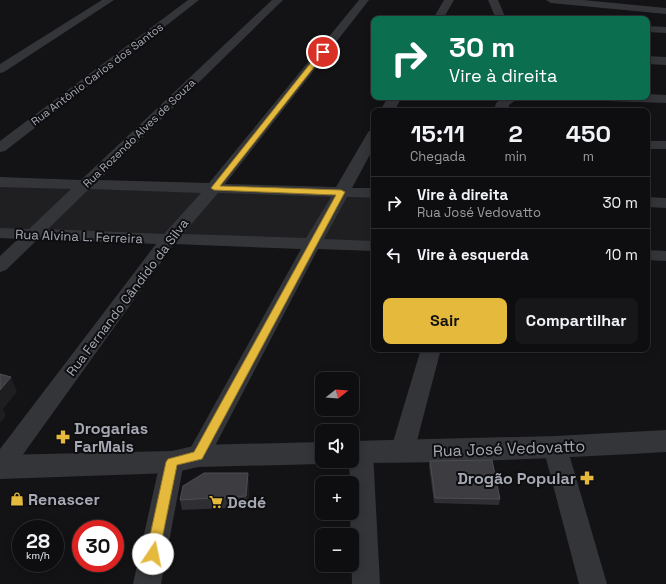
<!DOCTYPE html>
<html lang="pt">
<head>
<meta charset="utf-8">
<style>
	:root { --surface:#0e0e10; --page:#171719; --text:#f1f3f6; --muted:#9b9c9f; --line:#2e2e30; --accent:#e4b93c }
	body { margin:0; font-family:"Space Grotesk",sans-serif; background:var(--page); color:var(--text); height:100vh; display:flex; flex-direction:column; font-size:15px; white-space:nowrap }
	* { box-sizing:border-box; margin:0 }
	p { font-size:13px; color:var(--muted) }
	.icon { flex:none; width:22px; height:22px; fill:none; stroke:currentColor; stroke-width:2; stroke-linecap:round; stroke-linejoin:round }
	.map { position:relative; flex:1; overflow:hidden }
	.details { position:absolute; left:371px; top:108px; width:279px; height:244px; display:flex; flex-direction:column; background:var(--surface); border-radius:8px; box-shadow:0 2px 10px #0003,0 0 0 1px var(--line) }
	.details>* { flex:none }
	.top-card { position:absolute; left:371px; top:16px; width:279px; height:84px; border-radius:8px; box-shadow:0 2px 10px #0003,0 0 0 1px var(--line); background:#0b6e4f; color:#fff; overflow:hidden }
	.needle { width:26px; rotate:73deg }
	.fabs { position:absolute; left:315px; top:372px; display:grid; gap:8px }
	.fabs a { display:grid; place-items:center; width:44px; height:44px; border-radius:8px; background:var(--surface); box-shadow:0 2px 10px #0003,0 0 0 1px var(--line); font-size:20px }
	.speed { position:absolute; left:12px; top:520px; display:flex; gap:8px; font-size:20px; font-weight:700; text-align:center }
	.speed>* { display:grid; place-content:center; width:52px; height:52px; border-radius:50%; background:var(--surface); box-shadow:0 2px 10px #0003,0 0 0 1px var(--line); line-height:1 }
	.speed small { font-size:10px; font-weight:400 }
	.speed .limit { border:6px solid #d22; background:#fff; color:#111 }
	.pin { position:absolute; display:grid; place-items:center; width:34px; height:34px; color:#fff; margin:-17px; border:2px solid #fff; border-radius:50%; box-shadow:0 1px 4px #0007 }
	.me { position:absolute; width:44px; margin:-22px; rotate:11deg; stroke-linejoin:round; filter:drop-shadow(0 0 3px #0008) }
	.turn { display:flex; align-items:center; gap:14px; height:84px; padding:0 12px; font-size:18px }
	.turn .icon { width:52px; height:52px; stroke-width:2.5 }
	.turn b { display:block; font-size:28px; line-height:34px }
	.eta { display:flex; justify-content:space-evenly; align-items:center; height:68px; text-align:center }
	.eta b { font-size:24px; font-weight:700; line-height:28px }
	.button { display:flex; gap:8px; margin-top:auto; padding:8px 12px }
	.button a { flex:1; height:46px; border-radius:8px; background:var(--accent); color:#111; font-size:16px; font-weight:700; line-height:46px; text-align:center }
	.button a+a { background:var(--page); color:var(--text) }
	ul { padding:0; list-style:none }
	li { display:flex; align-items:center; gap:12px; height:52px; padding:0 12px; border-top:1px solid var(--line) }
	li div { flex:1 }
	li b { display:block; font-size:15px }
	li em { font-style:normal }
	.map>svg:first-child { display:block }
	.built { fill:#1f1f21 }
	.lines { fill:none; stroke-linecap:round; stroke-linejoin:round }
	.minor { fill:#343539; fill-rule:evenodd }
	.tertiary { fill:#343539; fill-rule:evenodd }
	.wall { fill:#2f2f33 }
	.shaded-wall { fill:#1e1e21 }
	.building { fill:#3c3c41; stroke:#4c4d53 }
	.route { fill:#e4b93c; stroke:#947827 }
	.labels { text-anchor:middle; stroke-width:4; stroke-linejoin:round; paint-order:stroke }
	.far-street-label { font-size:11px; fill:#a6a9b4; stroke:#0e0e10 }
	.street-label { font-size:13px; fill:#a6a9b4; stroke:#0e0e10 }
	.near-poi-label { font-size:16px; font-weight:bold; fill:#a6a9b4; stroke:#0e0e10; text-anchor:start }
	.near-street-label { font-size:16px; fill:#a6a9b4; stroke:#0e0e10 }
</style>
</head>
<body>
<div class="map">
<svg width="666" height="584" viewBox="0 0 666 584">
	<rect width="100%" height="100%" fill="#131315"/>
	<!-- built -->
	<polygon class="built" points="0,186 374,198 374,245 0,231"/>
	<g class="lines">
		<!-- minor -->
		<g class="minor">
			<polygon points="102,0 114,0 4,72 0,73 0,64"/>
			<polygon points="188,0 199,0 5,151 0,152 0,141"/>
			<path d="M 272,0 L 283,0 L 99,180 L 209,183 L 359,0 L 369,0 L 225,184 L 336,187 L 367,134 L 369,131 L 374,130 L 374,147 L 352,188 L 374,188 L 374,198 L 347,197 L 324,239 L 374,241 L 374,251 L 318,249 L 206,463 L 198,466 L 190,463 L 186,456 L 301,249 L 174,244 L 9,474 L 0,477 L 0,449 L 156,244 L 38,239 L 6,270 L 0,272 L 0,256 L 18,239 L 0,238 L 0,228 L 29,229 L 71,189 L 0,187 L 0,177 L 81,180 ZM 89,189 L 201,193 L 164,234 L 48,229 ZM 218,193 L 331,197 L 306,238 L 183,234 Z"/>
			<polygon points="444,0 454,0 443,19 433,19"/>
			<polygon points="488,0 498,0 506,19 496,19"/>
			<polygon points="546,0 583,0 666,8 666,14 551,3"/>
			<polygon points="647,26 666,27 666,33 647,32"/>
			<polygon points="647,56 666,57 666,65 647,64"/>
			<polygon points="647,94 666,95 666,103 607,101 602,100 600,97 647,97"/>
			<polygon points="388,97 402,97 394,111 380,111"/>
			<polygon points="504,97 520,97 509,105 508,111 494,111 496,103"/>
			<rect x="647" y="141" width="19" height="8"/>
			<polygon points="647,197 666,198 666,208 647,207"/>
			<polygon points="647,250 666,251 666,261 647,260"/>
			<polygon points="421,349 441,349 414,452 410,459 402,462 394,459 390,452"/>
			<polygon points="555,438 563,440 567,447 607,584 579,584 543,447 547,440"/>
			<polygon points="361,442 369,445 373,452 380,584 352,584 350,513 352,513 352,483 350,483 349,461 352,461 353,445"/>
			<polygon points="172,452 181,455 184,462 161,584 133,584 160,462 163,455"/>
		</g>
		<!-- tertiary -->
		<g class="tertiary">
			<path d="M 666,430 L 666,452 C 561,458 457,463 352,463 L 346,461 L 352,461 L 352,441 L 555,436 Z"/>
			<polygon points="322,442 322,461 331,461 322,464 198,467 172,473 0,479 0,455 172,451 198,445"/>
		</g>
	</g>
	<!-- wall -->
	<g class="wall">
		<polygon points="430,461 500,499 499,505 434,503 429,466"/>
		<polygon points="249,483 248,507 182,510 180,500"/>
	</g>
	<!-- shaded-wall -->
	<g class="shaded-wall">
		<polygon points="11,377 17,392 3,409 6,416 0,423 0,390"/>
		<polygon points="248,473 249,483 248,507 246,496"/>
	</g>
	<!-- building -->
	<g class="building">
		<polygon points="0,374 11,377 0,390"/>
		<polygon points="492,460 500,499 435,498 430,461"/>
		<polygon points="204,473 248,473 246,496 180,500 183,486"/>
	</g>
	<!-- route -->
	<polygon class="route" points="321,50 326,52 220,186 341,190 345,192 202,459 177,465 159,554 157,558 153,559 148,558 146,554 166,462 168,459 194,452 336,195 214,190 211,188"/>
	<!-- icons -->
	<defs>
		<g id="pharmacy-bare" transform="scale(1.08)"><path d="M-2-6h4v4h4v4h-4v4h-4v-4h-4v-4h4Z" fill="#e4b93c" stroke="#0e0e10" stroke-width="2.5" paint-order="stroke"/></g>
		<g id="shop-bare" transform="scale(1.08)"><path d="M-5-2.5h2.3a2.7 3.5 0 0 1 5.4 0H5L5.5 6h-11ZM-1.5-2.5h3a1.5 2.3 0 0 0-3 0Z" fill="#e4b93c" stroke="#0e0e10" stroke-width="2.5" paint-order="stroke"/></g>
		<g id="supermarket-bare" transform="scale(1.08)"><path d="M-6-5.5h2.5l.6 2H6L4.5 2H-2.5L-4.4-4H-6ZM-1.5 3.2a1.3 1.3 0 1 0 .1 0ZM3 3.2a1.3 1.3 0 1 0 .1 0Z" fill="#e4b93c" stroke="#0e0e10" stroke-width="2.5" paint-order="stroke"/></g>
	</defs>
	<g fill-rule="evenodd">
		<use href="#pharmacy-bare" x="63" y="437"/>
		<use href="#pharmacy-bare" x="587" y="478"/>
		<use href="#shop-bare" x="17" y="499"/>
		<use href="#supermarket-bare" x="216" y="502"/>
	</g>
	<g class="labels">
		<!-- far-street labels -->
		<g class="far-street-label">
			<text transform="translate(97 74) rotate(-37)" y="4">Rua Antônio Carlos dos Santos</text>
			<text transform="translate(139 133) rotate(-44)" y="4">Rua Rozendo Alves de Souza</text>
		</g>
		<!-- street labels -->
		<g class="street-label">
			<text transform="translate(79 236) rotate(2)" y="5">Rua Alvina L. Ferreira</text>
			<text transform="translate(127 297) rotate(-53)" y="5">Rua Fernando Cândido da Silva</text>
		</g>
		<!-- near-poi labels -->
		<g class="near-poi-label">
			<text x="74" y="434">Drogarias<tspan x="74" dy="18">FarMais</tspan></text>
			<text x="576" y="484" text-anchor="end">Drogão Popular</text>
			<text x="28" y="505">Renascer</text>
			<text x="227" y="508">Dedé</text>
		</g>
		<!-- near-street labels -->
		<g class="near-street-label">
			<text transform="translate(509 448) rotate(-2)" y="6">Rua José Vedovatto</text>
		</g>
	</g>
</svg>
<div class="fabs">
<a><svg class="needle" viewBox="-14 -14 28 28"><path d="M0-13l5 13h-10z" fill="#e53935"/><path d="M0 13l5-13h-10z" fill="#9b9c9f"/></svg></a>
<a><svg class="icon" aria-label="sound" viewBox="0 0 24 24"><path d="M4 9h4l5-4v14l-5-4H4zM17 9q2 3 0 6"/></svg></a>
<a>+</a>
<a>−</a>
</div>
<div class="speed"><div>28<small>km/h</small></div><div class="limit">30</div></div>
<div class="pin" style="left:323px;top:52px;background:#d93025"><svg class="icon" aria-label="arrive" viewBox="0 0 24 24"><path d="M6 21V4h12l-3 4 3 4H6"/></svg></div>
<svg class="me" style="left:153px;top:554px" viewBox="-20 -20 40 40"><circle r="19" fill="#fff"/><path d="M0-13L10 11 0 6-10 11z" fill="#e4b93c"/></svg>
<div class="top-card">
<div class="turn"><svg class="icon" aria-label="right" viewBox="0 0 24 24"><path d="M7 20v-9h11M14 6l5 5-5 5"/></svg><div><b>30 m</b>Vire à direita</div></div>
</div>
<section class="details">
<div class="eta">
<div><b>15:11</b><p>Chegada</p></div>
<div><b>2</b><p>min</p></div>
<div><b>450</b><p>m</p></div>
</div>
<ul>
<li><svg class="icon" aria-label="right" viewBox="0 0 24 24"><path d="M7 20v-9h11M14 6l5 5-5 5"/></svg><div><b>Vire à direita</b><p>Rua José Vedovatto</p></div><em>30 m</em></li>
<li><svg class="icon" aria-label="left" viewBox="0 0 24 24"><path d="M17 20v-9H6M10 6l-5 5 5 5"/></svg><div><b>Vire à esquerda</b></div><em>10 m</em></li>
</ul>
<div class="button"><a>Sair</a><a>Compartilhar</a></div>
</section>
</div>
</body>
</html>
